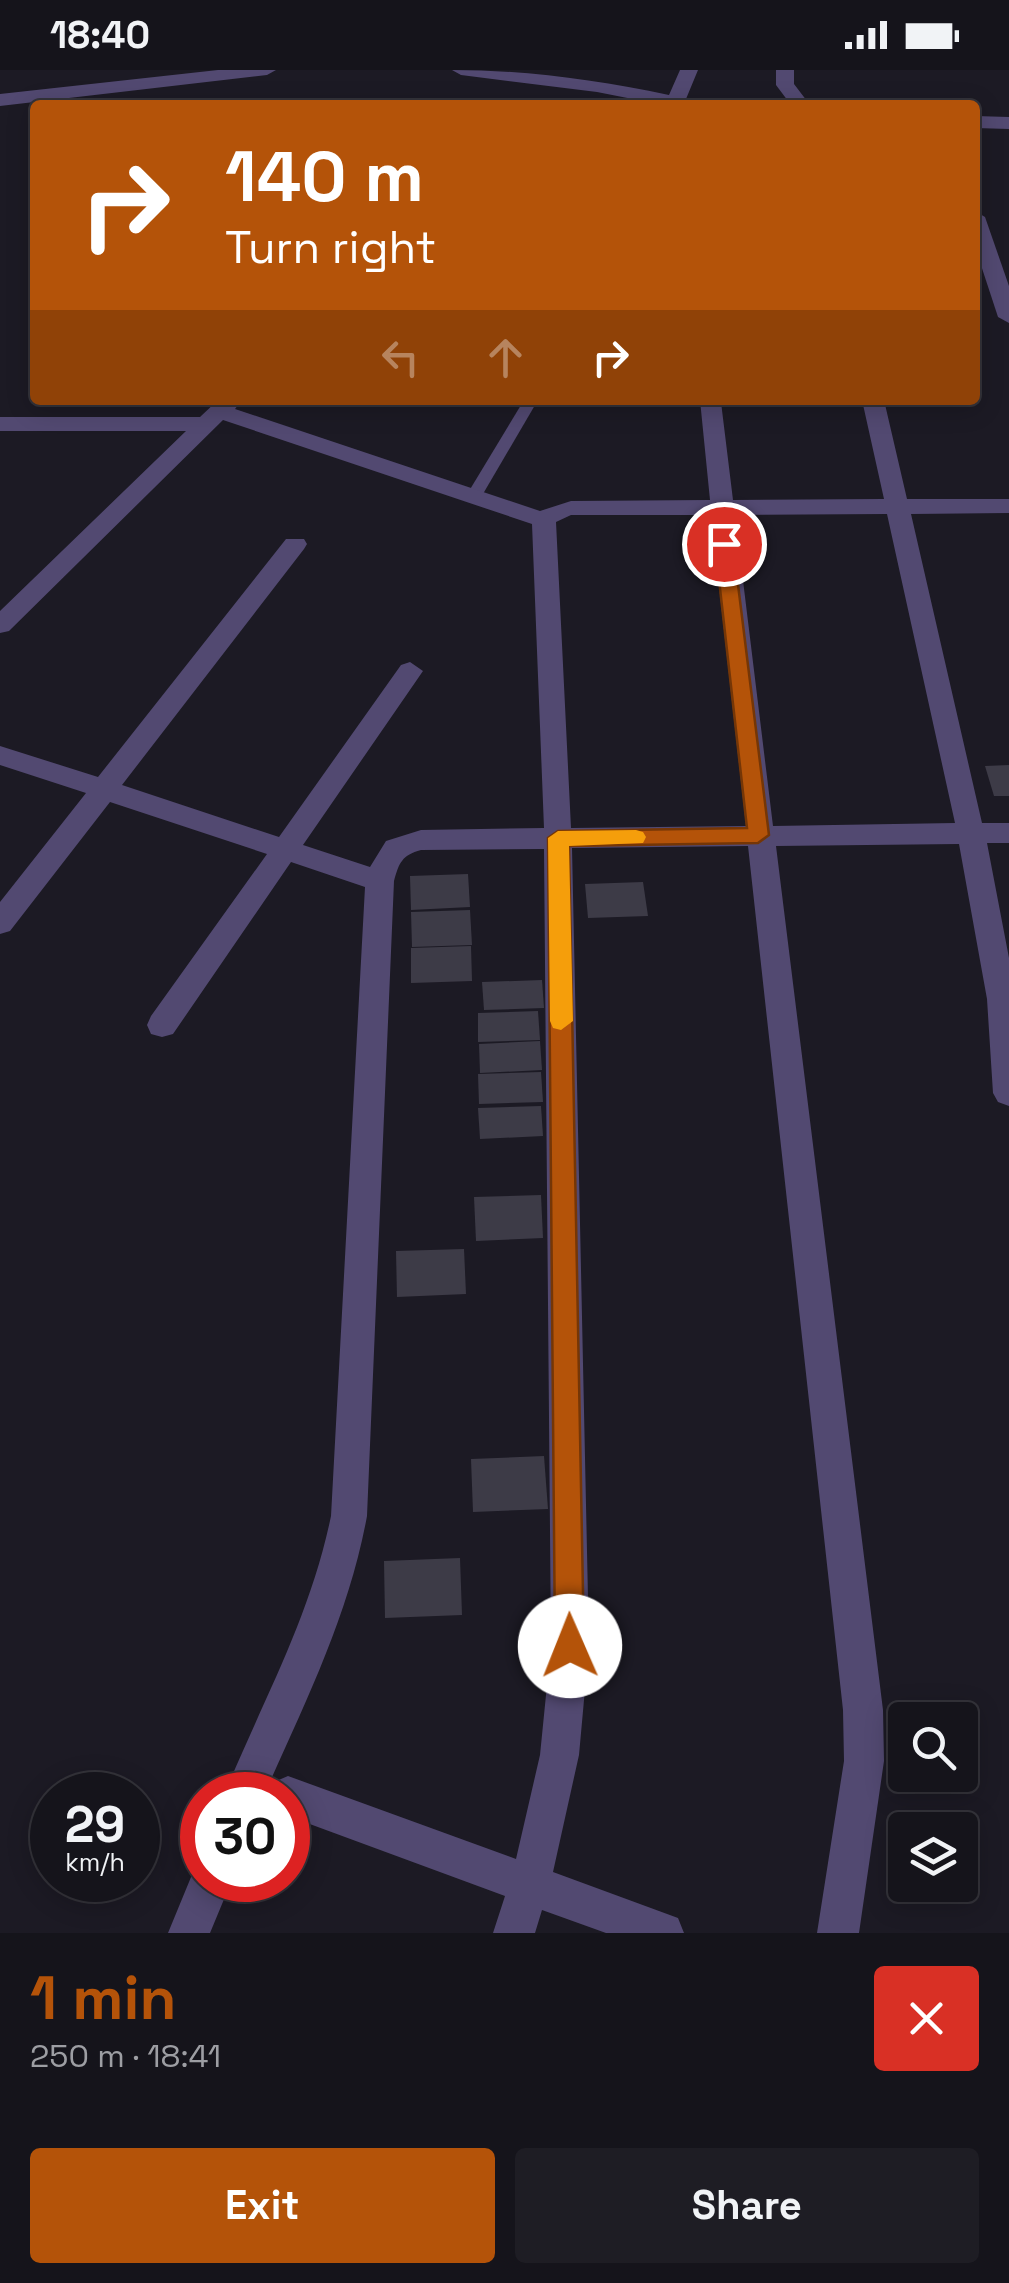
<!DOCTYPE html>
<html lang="en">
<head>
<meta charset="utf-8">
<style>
	:root { --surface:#15141b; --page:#1e1d24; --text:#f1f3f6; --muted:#9d9ea3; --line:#34333a; --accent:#b45309 }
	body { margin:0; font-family:"Space Grotesk",sans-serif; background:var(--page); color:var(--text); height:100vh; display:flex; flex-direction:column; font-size:38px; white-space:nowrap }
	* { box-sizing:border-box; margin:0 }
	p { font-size:32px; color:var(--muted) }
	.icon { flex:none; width:55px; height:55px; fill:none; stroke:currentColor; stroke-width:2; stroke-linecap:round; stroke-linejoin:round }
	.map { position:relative; height:1863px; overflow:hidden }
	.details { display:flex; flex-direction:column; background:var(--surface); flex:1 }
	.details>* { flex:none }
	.hud { position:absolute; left:30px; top:30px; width:950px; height:305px; border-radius:10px; box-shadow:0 5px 25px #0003,0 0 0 2px var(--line); background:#b45309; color:#fff; overflow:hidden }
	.tools { position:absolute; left:888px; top:1632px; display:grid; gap:20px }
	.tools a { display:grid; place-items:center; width:90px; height:90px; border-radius:10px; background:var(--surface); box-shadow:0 5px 25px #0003,0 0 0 2px var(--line); font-size:50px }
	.speed { position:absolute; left:30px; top:1702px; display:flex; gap:20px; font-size:50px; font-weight:700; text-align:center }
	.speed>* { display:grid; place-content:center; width:130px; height:130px; border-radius:50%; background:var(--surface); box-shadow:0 5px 25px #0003,0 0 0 2px var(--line); line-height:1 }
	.speed small { font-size:25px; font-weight:400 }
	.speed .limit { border:15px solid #d22; background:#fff; color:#111 }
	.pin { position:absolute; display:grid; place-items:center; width:85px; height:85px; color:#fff; margin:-42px; border:5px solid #fff; border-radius:50%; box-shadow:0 2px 10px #0007 }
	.me { position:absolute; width:110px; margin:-55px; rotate:359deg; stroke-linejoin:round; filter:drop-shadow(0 0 8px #0008) }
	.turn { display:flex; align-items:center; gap:35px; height:210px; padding:0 30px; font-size:45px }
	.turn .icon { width:130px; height:130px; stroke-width:2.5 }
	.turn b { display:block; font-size:70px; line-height:85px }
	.lanes { display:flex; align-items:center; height:95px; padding:0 30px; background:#0003; justify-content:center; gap:50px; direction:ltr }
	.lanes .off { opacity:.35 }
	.round { display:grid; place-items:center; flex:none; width:105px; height:105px; border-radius:10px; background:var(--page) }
	.summary { display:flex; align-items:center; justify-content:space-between; height:170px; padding:0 30px }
	h1 { font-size:60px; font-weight:600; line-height:75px; color:var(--accent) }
	.action { display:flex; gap:20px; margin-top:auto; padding:20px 30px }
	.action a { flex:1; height:115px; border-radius:10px; background:var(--accent); color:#fff; font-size:40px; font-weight:600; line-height:115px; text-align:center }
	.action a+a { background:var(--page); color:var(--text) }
	.status { display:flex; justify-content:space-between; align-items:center; height:70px; padding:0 50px; background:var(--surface); direction:ltr }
	.status svg { height:28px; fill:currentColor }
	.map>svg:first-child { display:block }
	.building { fill:#3d3b47 }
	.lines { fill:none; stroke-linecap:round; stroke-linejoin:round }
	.lane { fill:#524971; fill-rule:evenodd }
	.street { fill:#524971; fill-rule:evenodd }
	.route { fill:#b45309; stroke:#753606; stroke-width:2.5 }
	.slow { fill:#f59e0b }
</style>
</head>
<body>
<div class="status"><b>18:40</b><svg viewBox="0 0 49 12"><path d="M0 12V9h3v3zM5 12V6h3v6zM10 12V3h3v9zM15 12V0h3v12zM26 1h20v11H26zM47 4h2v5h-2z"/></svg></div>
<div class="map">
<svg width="1009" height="1863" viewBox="0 0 1009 1863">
	<rect width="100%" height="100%" fill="#1c1a24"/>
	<!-- building -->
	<g class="building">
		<polygon points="1009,695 1009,726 994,726 985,696"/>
		<polygon points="468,804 470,837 411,840 410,806"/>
		<polygon points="643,812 648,846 588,848 585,814"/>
		<polygon points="470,840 472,875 412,877 411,842"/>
		<polygon points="471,876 472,911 411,913 411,878"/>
		<polygon points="542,910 544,938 484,940 482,912"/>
		<polygon points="538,941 540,970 478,972 478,943"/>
		<polygon points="540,971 542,1000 480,1003 479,974"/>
		<polygon points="541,1002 543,1032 479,1034 478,1004"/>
		<polygon points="541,1036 543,1066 480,1069 478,1038"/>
		<polygon points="541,1125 543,1168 476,1171 474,1127"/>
		<polygon points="464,1179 466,1224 397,1227 396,1181"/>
		<polygon points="544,1386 548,1439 473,1442 471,1389"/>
		<polygon points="460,1488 462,1545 385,1548 384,1491"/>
	</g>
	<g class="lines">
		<!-- lane -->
		<polygon class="lane" points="524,330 538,330 480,429 468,429 466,426"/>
		<!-- street -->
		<g class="street">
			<polygon points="218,0 276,0 267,5 0,36 0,24"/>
			<path d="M 452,0 C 526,0 596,10 669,25 L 680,0 L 698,0 L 686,29 L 699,35 L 663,35 L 597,22 L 461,5 Z"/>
			<polygon points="776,0 794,0 794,14 810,35 791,35 776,15"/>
			<polygon points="975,46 1009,47 1009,59 975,58"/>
			<polygon points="975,141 985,147 1009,216 1009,253 998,247 975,177"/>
			<path d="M 218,330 L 242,330 L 235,339 L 540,441 L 571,431 L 710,430 L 700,330 L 721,332 L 733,430 L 884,429 L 862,330 L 884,330 L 907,429 L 1009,429 L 1009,443 L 911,444 L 982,753 L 1009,753 L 1009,773 L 987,773 L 1009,888 L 1009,1036 L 998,1032 L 993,1023 L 987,929 L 959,774 L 776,776 L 883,1640 L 884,1691 L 859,1863 L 817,1863 L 844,1691 L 843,1640 L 748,776 L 572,778 L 589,1575 L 579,1685 L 553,1802 L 678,1848 L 684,1863 L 606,1863 L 542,1840 L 535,1863 L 493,1863 L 505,1826 L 288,1746 L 288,1725 L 268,1725 L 274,1712 L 288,1706 L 516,1789 L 540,1685 L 551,1575 L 544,779 L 421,780 C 402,785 399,793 394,811 L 367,1446 C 349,1545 305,1633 264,1725 L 224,1725 C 263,1630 310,1548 331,1446 L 365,817 L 291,792 L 173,964 L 162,967 L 151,964 L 147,955 L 151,946 L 267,784 L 110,732 L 10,861 L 0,864 L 0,832 L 86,723 L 0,695 L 0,676 L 98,707 L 286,469 L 304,469 L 307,474 L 304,479 L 122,715 L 279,767 L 401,595 L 410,592 L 423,601 L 303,775 L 370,797 L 386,771 L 421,760 L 544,758 L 532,454 L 223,350 L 9,561 L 0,563 L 0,541 L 186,361 L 0,361 L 0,347 L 200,347 ZM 887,444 L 955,753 L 773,756 L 735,445 ZM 571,445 L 711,445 L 746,756 L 571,758 L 556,452 Z"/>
			<polygon points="202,1793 202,1810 232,1810 210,1863 168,1863 196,1795"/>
		</g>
	</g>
	<!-- route -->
	<polygon class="route" points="724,468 733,474 769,765 758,773 569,776 584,1576 580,1586 570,1590 560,1586 555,1576 548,768 558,761 747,758 715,474"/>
	<!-- slow -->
	<polygon class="slow" points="636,760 643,762 646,767 643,773 569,776 573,951 561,960 553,958 550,951 548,768 558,761"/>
</svg>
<div class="tools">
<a><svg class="icon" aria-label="search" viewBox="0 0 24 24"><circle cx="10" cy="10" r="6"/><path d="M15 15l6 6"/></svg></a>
<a><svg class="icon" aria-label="layers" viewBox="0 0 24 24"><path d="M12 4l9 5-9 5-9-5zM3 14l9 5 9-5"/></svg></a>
</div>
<div class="speed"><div>29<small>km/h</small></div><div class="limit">30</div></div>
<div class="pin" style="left:724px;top:474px;background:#d93025"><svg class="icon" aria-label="arrive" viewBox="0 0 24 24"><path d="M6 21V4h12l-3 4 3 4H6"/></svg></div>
<svg class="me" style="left:570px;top:1576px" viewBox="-20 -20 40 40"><circle r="19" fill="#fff"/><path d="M0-13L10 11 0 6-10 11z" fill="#b45309"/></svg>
<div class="hud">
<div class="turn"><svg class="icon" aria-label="right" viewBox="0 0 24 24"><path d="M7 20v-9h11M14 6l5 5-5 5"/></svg><div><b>140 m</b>Turn right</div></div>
<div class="lanes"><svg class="icon off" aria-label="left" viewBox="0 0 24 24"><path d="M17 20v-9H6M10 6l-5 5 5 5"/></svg><svg class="icon off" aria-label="ahead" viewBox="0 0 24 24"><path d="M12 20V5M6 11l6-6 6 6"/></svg><svg class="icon" aria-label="right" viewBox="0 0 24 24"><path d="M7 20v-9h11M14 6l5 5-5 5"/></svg></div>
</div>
</div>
<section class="details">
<div class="summary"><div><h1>1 min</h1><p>250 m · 18:41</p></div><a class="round" style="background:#d93025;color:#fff"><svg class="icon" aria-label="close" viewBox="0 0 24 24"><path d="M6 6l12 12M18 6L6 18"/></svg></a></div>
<div class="action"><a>Exit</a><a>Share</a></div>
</section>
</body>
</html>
